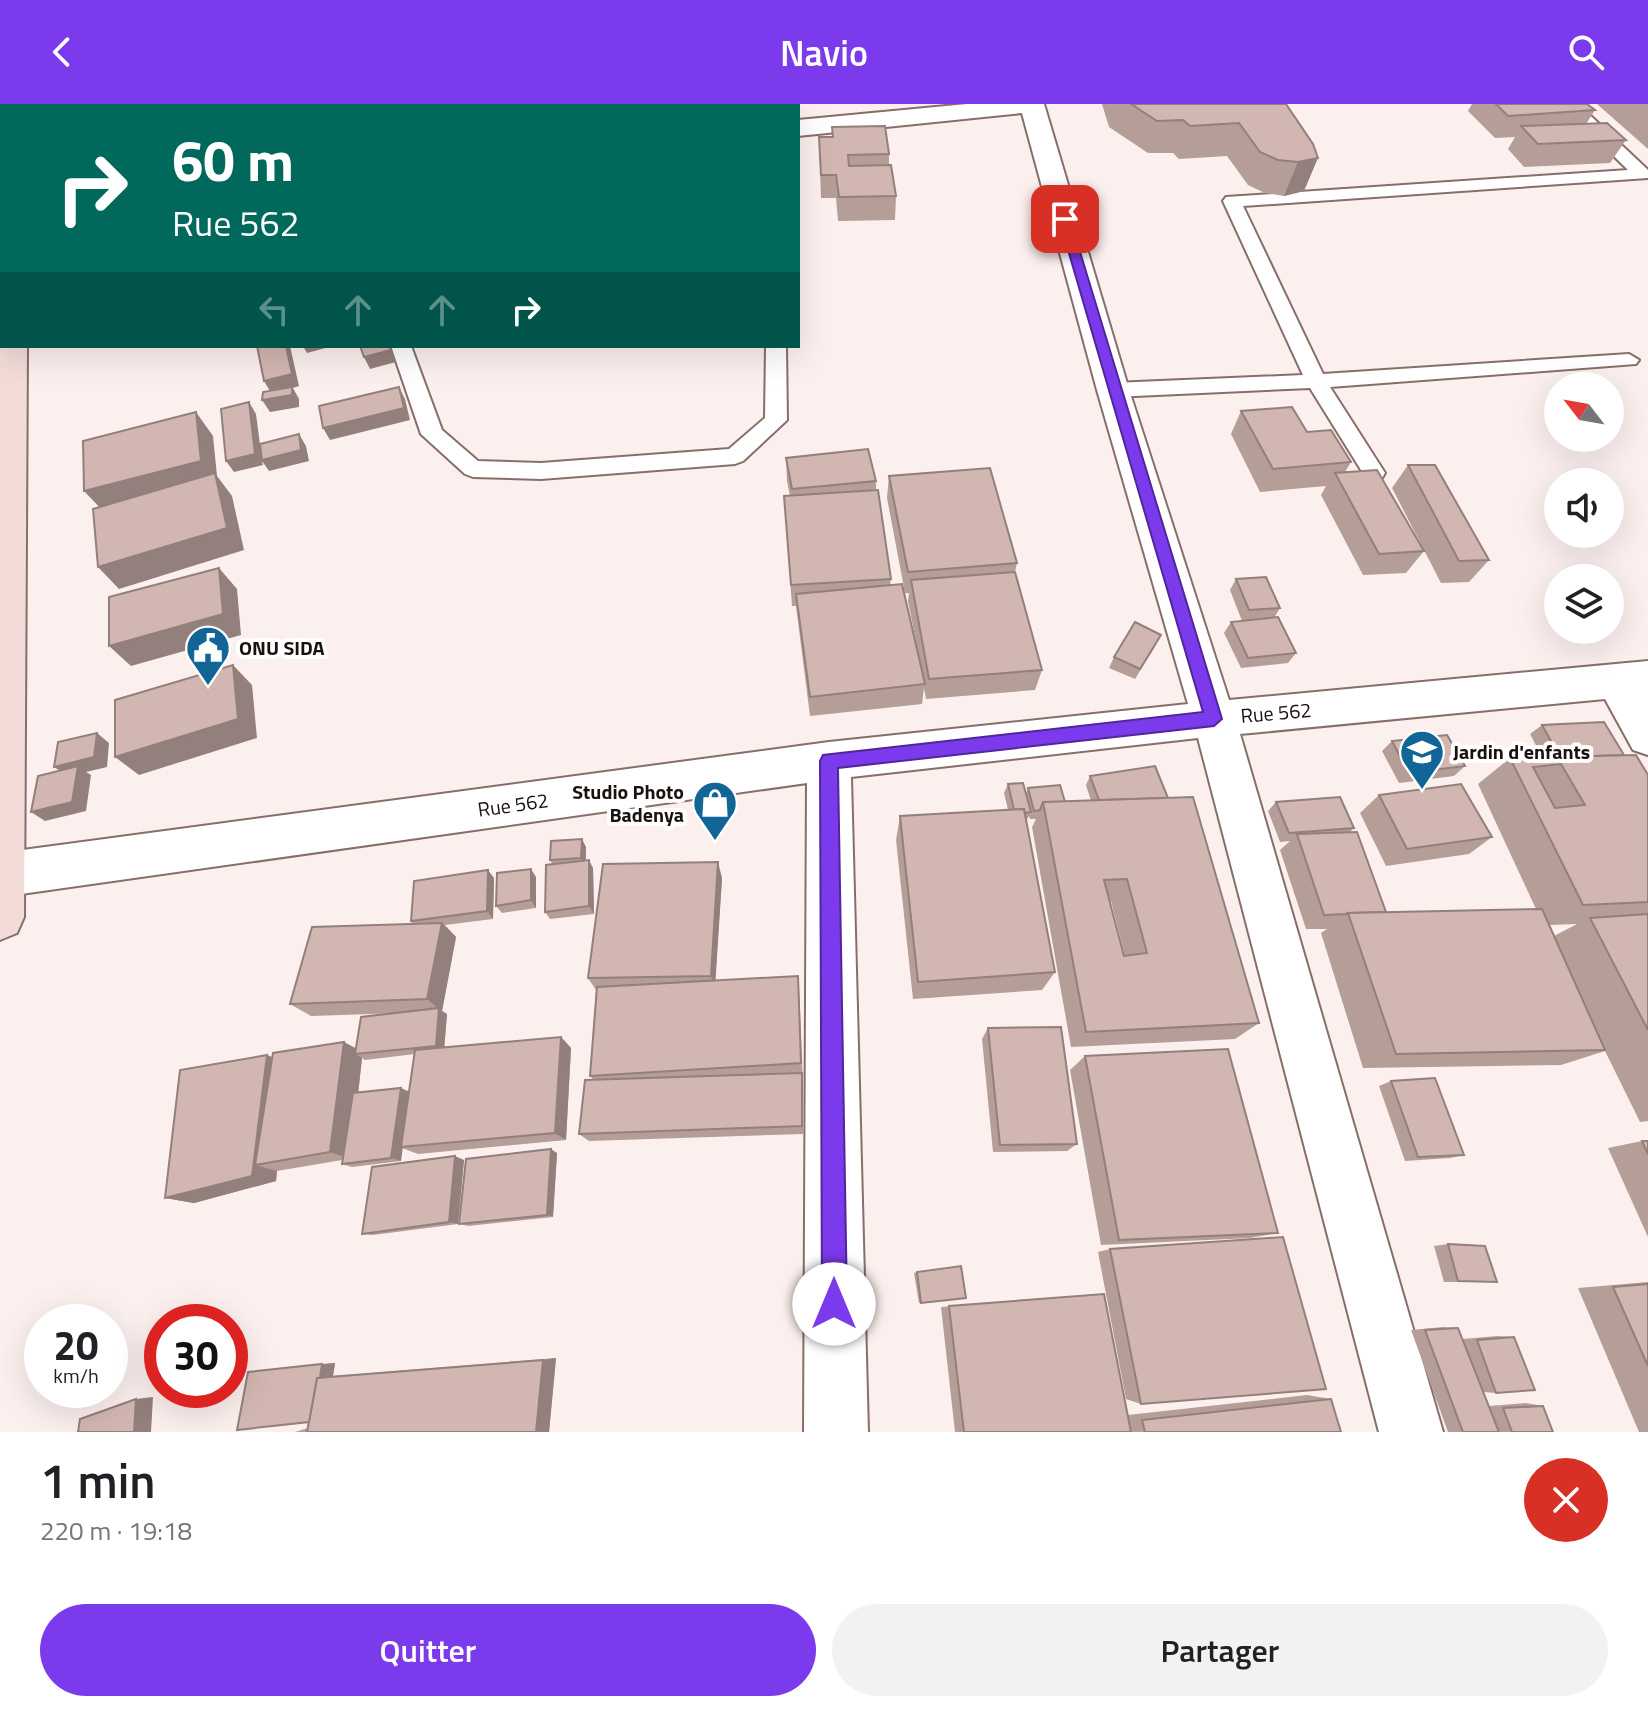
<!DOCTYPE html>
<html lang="fr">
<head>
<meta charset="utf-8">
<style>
	:root { --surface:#fff; --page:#f2f2f2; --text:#202124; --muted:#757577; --accent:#7c3aed }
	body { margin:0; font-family:"Titillium Web",sans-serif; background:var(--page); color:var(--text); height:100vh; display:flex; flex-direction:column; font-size:30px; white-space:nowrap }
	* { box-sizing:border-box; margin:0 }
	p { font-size:26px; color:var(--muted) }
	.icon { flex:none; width:44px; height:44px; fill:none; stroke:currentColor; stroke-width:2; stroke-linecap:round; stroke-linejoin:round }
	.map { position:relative; height:1328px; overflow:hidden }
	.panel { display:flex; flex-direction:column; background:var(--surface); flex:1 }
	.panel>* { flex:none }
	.guide { position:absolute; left:0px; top:0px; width:800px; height:244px; box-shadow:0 8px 32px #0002; background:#00695c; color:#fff; overflow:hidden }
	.needle { width:52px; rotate:301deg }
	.tools { position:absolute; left:1544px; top:268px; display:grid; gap:16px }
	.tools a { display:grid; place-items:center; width:80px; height:80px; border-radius:50%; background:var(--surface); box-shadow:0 8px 32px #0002; font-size:40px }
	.speed { position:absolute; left:24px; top:1200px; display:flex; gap:16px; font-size:40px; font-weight:700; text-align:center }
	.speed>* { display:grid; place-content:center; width:104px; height:104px; border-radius:50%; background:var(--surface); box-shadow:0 8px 32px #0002; line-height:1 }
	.speed small { font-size:20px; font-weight:400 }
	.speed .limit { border:12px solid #d22; background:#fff; color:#111 }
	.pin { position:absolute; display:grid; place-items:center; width:68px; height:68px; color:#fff; margin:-34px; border-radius:16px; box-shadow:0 4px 12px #0006 }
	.me { position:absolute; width:88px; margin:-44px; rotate:0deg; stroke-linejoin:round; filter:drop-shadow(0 0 6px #0008) }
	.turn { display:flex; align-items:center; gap:28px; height:168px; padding:0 40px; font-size:36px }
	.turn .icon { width:104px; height:104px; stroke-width:2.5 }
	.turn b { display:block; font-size:56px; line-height:68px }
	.lanes { display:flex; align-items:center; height:76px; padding:0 40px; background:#0003; justify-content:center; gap:40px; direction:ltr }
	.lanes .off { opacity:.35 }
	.round { display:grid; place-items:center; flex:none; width:84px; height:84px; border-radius:42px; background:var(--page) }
	.summary { display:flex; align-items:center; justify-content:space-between; height:136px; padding:0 40px }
	h1 { font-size:48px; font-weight:600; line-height:60px }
	.button { display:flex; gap:16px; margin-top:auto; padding:16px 40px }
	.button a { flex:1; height:92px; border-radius:48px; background:var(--accent); color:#fff; font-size:32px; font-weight:600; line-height:92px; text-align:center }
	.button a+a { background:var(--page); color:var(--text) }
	header { display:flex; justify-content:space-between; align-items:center; height:104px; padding:0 40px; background:var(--accent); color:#fff; font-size:36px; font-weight:600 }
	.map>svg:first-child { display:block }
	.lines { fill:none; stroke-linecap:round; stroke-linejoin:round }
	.lane-casing { stroke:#886e69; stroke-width:4 }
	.street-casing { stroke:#886e69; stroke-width:4 }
	.secondary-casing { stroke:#886e69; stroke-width:4 }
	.lane { fill:#fff; fill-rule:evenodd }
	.street { fill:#fff; fill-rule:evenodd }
	.secondary { fill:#f3dcd8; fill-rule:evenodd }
	.wall { fill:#b59d98; fill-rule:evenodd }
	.shaded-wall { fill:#937f7c }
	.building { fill:#d2b6b1; stroke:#937f7c; stroke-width:2; fill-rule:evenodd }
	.route { fill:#7c3aed; stroke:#51269a; stroke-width:2 }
	.labels { text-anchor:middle; stroke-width:8; stroke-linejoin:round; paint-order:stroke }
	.poi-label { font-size:20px; font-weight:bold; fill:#1b110f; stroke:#fff; text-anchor:start }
	.street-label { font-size:20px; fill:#1b110f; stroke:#fff }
</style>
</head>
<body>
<header><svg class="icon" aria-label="back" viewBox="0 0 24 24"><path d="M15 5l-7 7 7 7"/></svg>Navio<svg class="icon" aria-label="search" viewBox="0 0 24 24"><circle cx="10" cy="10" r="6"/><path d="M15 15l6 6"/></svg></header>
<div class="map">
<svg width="1648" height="1328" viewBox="0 0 1648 1328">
	<rect width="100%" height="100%" fill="#fcf0ee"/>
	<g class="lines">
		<!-- lane casing -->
		<g class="lane-casing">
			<g id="lane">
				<polygon points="1561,0 1578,0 1648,66 1648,74 1243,102 1323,270 1629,250 1639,256 1636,260 1330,283 1385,369 1382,374 1366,374 1310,284 1113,293 1103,286 1113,279 1303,271 1223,97 1226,93 1628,66"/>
				<polygon points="391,242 411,242 442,326 478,357 541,359 729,345 765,314 766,242 786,242 787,316 743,357 735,360 541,375 473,373 465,370 421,330"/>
			</g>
		</g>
		<!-- street casing -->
		<g class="street-casing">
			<polygon id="street" points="967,0 1044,0 1129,286 1229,596 1648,557 1648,651 1633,646 1605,595 1240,630 1443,1328 1379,1328 1198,634 851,673 868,1328 804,1328 807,679 0,793 0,749 829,638 1188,600 1097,286 1022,9 798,32 798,16"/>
		</g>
		<!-- secondary casing -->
		<g class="secondary-casing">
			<g id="secondary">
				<polygon points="0,0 14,0 15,2 2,2 2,9"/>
				<polygon points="0,235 2,242 27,242 24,813 17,829 0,836"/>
			</g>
		</g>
		<!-- lane -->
		<use href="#lane" class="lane"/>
		<!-- street -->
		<use href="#street" class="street"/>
		<!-- secondary -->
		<use href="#secondary" class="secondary"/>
	</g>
	<!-- wall -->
	<g class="wall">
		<polygon points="1102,0 1286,0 1304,87 1284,92 1265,89 1248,81 1227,52 1179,55 1173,49 1148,49 1109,23"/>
		<polygon points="1472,0 1587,0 1595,6 1586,20 1626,36 1610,59 1524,63 1508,45 1515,33 1495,34 1468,7"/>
		<polygon points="1597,0 1648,0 1648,45"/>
		<polygon points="832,23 889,50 889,61 896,92 895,116 838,117 836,94 821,94 819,33 832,33"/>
		<polygon points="1241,307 1307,328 1351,358 1345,368 1424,447 1406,469 1363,471 1321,391 1326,382 1260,388 1231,330"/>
		<polygon points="786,354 876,377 876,386 891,475 890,481 918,548 908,497 909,489 905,489 887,394 889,372 1017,459 1015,468 1042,566 1035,586 926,595 924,584 922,600 810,612 796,502 792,502 784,392 790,392 787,377"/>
		<polygon points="1408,361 1489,456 1469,478 1441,479 1392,384"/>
		<polygon points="1236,475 1280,504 1274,514 1296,549 1288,559 1241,564 1224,529 1231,518 1242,517 1230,486"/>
		<polygon points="1156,541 1135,575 1109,564 1114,553"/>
		<path d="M 1542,621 L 1624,651 L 1648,671 L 1648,1017 L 1640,1018 L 1605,947 L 1561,961 L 1363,964 L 1321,829 L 1327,825 L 1306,825 L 1280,746 L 1290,737 L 1280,738 L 1268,707 L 1276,698 L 1354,724 L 1350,728 L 1386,808 L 1536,805 L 1478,680 L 1510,654 L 1542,653 L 1530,630 ZM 1577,820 L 1554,832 L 1549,821 Z"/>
		<polygon points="1392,637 1465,662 1454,672 1399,679 1382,647"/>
		<path d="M 1090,672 L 1259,919 L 1235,935 L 1071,943 L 1032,723 L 1036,715 L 1030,715 L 1029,712 L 1026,717 L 1055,868 L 1042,886 L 913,895 L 896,736 L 900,712 L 1008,706 L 1004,689 L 1008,680 L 1026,689 L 1028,684 L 1065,698 L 1091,697 L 1086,681 ZM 1110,797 L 1111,797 L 1125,852 L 1124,852 Z"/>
		<polygon points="1379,691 1492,733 1469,750 1386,762 1360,709"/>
		<polygon points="586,743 586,756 593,764 594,810 550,815 545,808 552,760 550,756"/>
		<polygon points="536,773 536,804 502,809 496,802"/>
		<path d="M 494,774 L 493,815 L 445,821 L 456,833 L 442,907 L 447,910 L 444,944 L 561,933 L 571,944 L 566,1036 L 418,1050 L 402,1044 L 401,1057 L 352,1063 L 342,1060 L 342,1056 L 277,1067 L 276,1077 L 194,1099 L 165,1094 L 267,951 L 272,953 L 356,944 L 402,909 L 311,912 L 290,900 L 413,820 L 411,817 ZM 415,950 L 409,988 L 358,989 L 362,954 L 365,956 Z"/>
		<polygon points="722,774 715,876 799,884 803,978 803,1030 589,1037 579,1030 594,976 590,972 596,886 588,874"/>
		<polygon points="988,924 1077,1040 1067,1047 993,1048 982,935"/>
		<polygon points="1085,952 1278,1129 1250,1134 1101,1141 1070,966"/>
		<polygon points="1391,977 1464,1051 1450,1054 1405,1057 1379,982"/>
		<polygon points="1642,1037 1648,1037 1648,1133 1608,1044"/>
		<polygon points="557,1049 553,1113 468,1122 459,1120"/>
		<polygon points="464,1056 458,1120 373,1131 362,1130"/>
		<polygon points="1448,1140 1497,1178 1444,1178 1434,1142"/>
		<polygon points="1110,1145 1141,1300 1126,1295 1098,1148"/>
		<polygon points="917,1168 966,1194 919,1199 914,1169"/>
		<polygon points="1648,1178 1648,1328 1639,1328 1578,1184"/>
		<polygon points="1104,1190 1128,1311 1307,1291 1331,1295 1341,1328 955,1328 941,1203"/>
		<polygon points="1443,1223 1458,1224 1462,1235 1498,1232 1514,1233 1496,1289 1483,1288 1489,1302 1526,1299 1543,1302 1553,1328 1448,1328 1411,1226"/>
		<polygon points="556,1254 549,1328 295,1328 308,1324 309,1318 248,1268 335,1259 333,1272"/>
	</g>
	<!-- shaded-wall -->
	<g class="shaded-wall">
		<polygon points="191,0 388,0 388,2 169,2"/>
		<polygon points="408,0 593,0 593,2 390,2"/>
		<polygon points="1318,54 1304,87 1284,92 1298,58"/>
		<polygon points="286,242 290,242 299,282 293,284 299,295 299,303 270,308 262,296 271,289 264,277"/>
		<polygon points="303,242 333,242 307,249"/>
		<polygon points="389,242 391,242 396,258 370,265 364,253"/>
		<polygon points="399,283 405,295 410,316 330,336 323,324"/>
		<polygon points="249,298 256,310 262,356 299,330 306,342 309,357 269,367 262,357 263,361 234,368 226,357"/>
		<polygon points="196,308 213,332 217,372 232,392 244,446 119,485 98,463 105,409 84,387"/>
		<polygon points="219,464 237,485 241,531 131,562 109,542"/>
		<polygon points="233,561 252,581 257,634 139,671 115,653"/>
		<polygon points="97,629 109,639 107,663 86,668 91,671 86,707 45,717 31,708 68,672 54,663"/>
		<polygon points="582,735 586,743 585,763 581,754"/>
		<polygon points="589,756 593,764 594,810 589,802"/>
		<polygon points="718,758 722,774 715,885 711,872"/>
		<polygon points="531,765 536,773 536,804 531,796"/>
		<polygon points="488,766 494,774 493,815 487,807"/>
		<polygon points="442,819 456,833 442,907 447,910 444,947 436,942 439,905 427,895"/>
		<polygon points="561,933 571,944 566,1036 555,1029"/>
		<polygon points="344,938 363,948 355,950 362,954 351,1055 330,1048"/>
		<polygon points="267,951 289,961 255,1061 277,1067 276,1077 194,1099 165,1094"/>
		<polygon points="401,984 410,988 401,1057 391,1054"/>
		<polygon points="551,1045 557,1049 553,1113 547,1111"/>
		<polygon points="455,1052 464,1056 458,1120 449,1118"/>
		<polygon points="556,1254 549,1328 536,1328 543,1256"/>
		<polygon points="335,1259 333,1272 320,1273 322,1260"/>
		<polygon points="153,1293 151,1328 134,1328 136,1295"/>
	</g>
	<!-- building -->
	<g class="building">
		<polygon points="90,0 191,0 170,2 89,2"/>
		<polygon points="377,0 408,0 377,2"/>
		<polygon points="1131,0 1286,0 1313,40 1318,54 1298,58 1278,56 1260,48 1239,19 1190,22 1183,16 1157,17"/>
		<polygon points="1496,0 1587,0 1595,6 1508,12"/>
		<polygon points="1607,19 1626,36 1538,40 1521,22"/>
		<polygon points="885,22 889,50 848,51 849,62 891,61 896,92 839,93 836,71 821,71 819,33 833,33 832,23"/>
		<polygon points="257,242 286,242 292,270 264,277"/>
		<polygon points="360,242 389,242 391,246 364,253"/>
		<polygon points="292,283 292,291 262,296 263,288"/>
		<polygon points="399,283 404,304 323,324 319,302"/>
		<polygon points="249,298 255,350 226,357 221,305"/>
		<polygon points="1292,303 1307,328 1331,326 1351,358 1273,365 1241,307"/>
		<polygon points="196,308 201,357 84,387 83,337"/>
		<polygon points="299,330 301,346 262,356 260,340"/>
		<polygon points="868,345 876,377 792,385 786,354"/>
		<polygon points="1408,361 1435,361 1489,456 1459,457"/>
		<polygon points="990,364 1017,459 908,468 889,372"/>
		<polygon points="1377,366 1424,447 1379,450 1335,369"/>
		<polygon points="215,369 227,424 98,463 93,405"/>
		<polygon points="878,386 891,475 791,481 784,392"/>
		<polygon points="219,464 223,510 109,542 109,493"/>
		<polygon points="1015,468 1042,566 929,575 911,476"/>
		<polygon points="1266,473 1280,504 1249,506 1236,475"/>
		<polygon points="902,480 925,580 810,593 796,490"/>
		<polygon points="1278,513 1296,549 1248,554 1231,518"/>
		<polygon points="1135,518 1161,531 1140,565 1114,553"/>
		<polygon points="233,561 238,615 115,653 115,596"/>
		<polygon points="1604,618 1624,651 1560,653 1542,621"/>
		<polygon points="97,629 94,653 54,663 58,638"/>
		<polygon points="1447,631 1465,662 1409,669 1392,637"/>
		<path d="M 1636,651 L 1648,671 L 1648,798 L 1583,801 L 1510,654 ZM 1561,660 L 1585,701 L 1555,704 L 1533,663 Z"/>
		<polygon points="78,662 72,698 31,708 38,672"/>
		<polygon points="1155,662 1168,694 1099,696 1090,672"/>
		<polygon points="1023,679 1031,708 1025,709 1024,705 1014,706 1008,680"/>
		<polygon points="1461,680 1492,733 1407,745 1379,691"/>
		<polygon points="1060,681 1065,698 1043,698 1040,706 1034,707 1028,684"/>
		<path d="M 1193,693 L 1259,919 L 1086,928 L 1043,698 ZM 1127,775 L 1147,849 L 1124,852 L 1104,776 Z"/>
		<polygon points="1340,693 1354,724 1289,729 1276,698"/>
		<polygon points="1024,705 1055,868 918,878 900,712"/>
		<polygon points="1357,728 1386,808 1348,809 1346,810 1324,811 1297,730"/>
		<polygon points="582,735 581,754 550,756 551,737"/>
		<polygon points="589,756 589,802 545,808 546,761"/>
		<polygon points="718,758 711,872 588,874 603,760"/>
		<polygon points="531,765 531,796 496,802 497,769"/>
		<polygon points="488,766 487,807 411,817 414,777"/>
		<polygon points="1542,805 1605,946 1396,950 1348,809"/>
		<polygon points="1648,810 1648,926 1590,814"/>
		<polygon points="442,819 427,895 290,900 312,823"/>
		<polygon points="798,872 801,959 590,972 597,883"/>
		<polygon points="439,904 436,942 355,950 361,913"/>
		<polygon points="1061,923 1077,1040 1000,1041 988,924"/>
		<polygon points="561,933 555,1029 401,1043 415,946"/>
		<polygon points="344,938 330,1048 255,1061 273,949"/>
		<polygon points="1228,945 1278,1129 1119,1136 1085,952"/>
		<polygon points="267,951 252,1072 165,1094 180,966"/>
		<polygon points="802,969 802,1022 579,1030 585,976"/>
		<polygon points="1435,974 1464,1051 1418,1053 1391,977"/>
		<polygon points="401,984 391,1054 342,1060 353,989"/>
		<polygon points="1642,1037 1648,1037 1648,1050"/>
		<polygon points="551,1045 547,1111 459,1120 466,1055"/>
		<polygon points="455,1052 449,1118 362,1130 372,1063"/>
		<polygon points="1283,1133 1326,1285 1141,1300 1110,1145"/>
		<polygon points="1448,1140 1485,1142 1497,1178 1458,1177"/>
		<polygon points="961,1162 966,1194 921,1199 917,1168"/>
		<polygon points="1648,1180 1648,1262 1613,1183"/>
		<polygon points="1104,1190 1131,1328 964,1328 949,1202"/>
		<polygon points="1458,1224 1499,1328 1463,1328 1425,1226"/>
		<polygon points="1514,1233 1535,1286 1496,1289 1477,1236"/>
		<polygon points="543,1256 536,1328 307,1328 317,1274"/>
		<polygon points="322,1260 320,1274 317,1274 309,1318 237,1326 248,1268"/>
		<polygon points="136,1295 134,1328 78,1328 80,1315"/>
		<polygon points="1331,1295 1341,1328 1145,1328 1142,1316"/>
		<polygon points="1543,1302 1553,1328 1512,1328 1503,1304"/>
	</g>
	<!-- route -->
	<polygon class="route" points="1065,112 1070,115 1222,615 1214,622 838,664 847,1200 843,1209 834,1213 826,1209 822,1200 820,657 823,651 1203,608 1059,115"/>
	<!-- icons -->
	<defs>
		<g id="civic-pin" transform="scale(2.3)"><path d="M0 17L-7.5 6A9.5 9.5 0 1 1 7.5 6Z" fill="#126697" stroke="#fff"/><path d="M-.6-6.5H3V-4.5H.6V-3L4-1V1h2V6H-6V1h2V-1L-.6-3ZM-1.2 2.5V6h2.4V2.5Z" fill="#fff"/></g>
		<g id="school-pin" transform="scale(2.3)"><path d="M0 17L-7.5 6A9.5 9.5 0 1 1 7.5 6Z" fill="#126697" stroke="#fff"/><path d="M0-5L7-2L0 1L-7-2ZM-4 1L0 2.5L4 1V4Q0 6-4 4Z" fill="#fff"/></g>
		<g id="shop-pin" transform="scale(2.3)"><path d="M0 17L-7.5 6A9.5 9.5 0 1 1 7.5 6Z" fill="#126697" stroke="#fff"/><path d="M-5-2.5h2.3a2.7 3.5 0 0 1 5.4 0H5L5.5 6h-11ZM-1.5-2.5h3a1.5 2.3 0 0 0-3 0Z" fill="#fff"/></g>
	</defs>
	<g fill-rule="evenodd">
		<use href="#civic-pin" x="208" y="544"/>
		<use href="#school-pin" x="1422" y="648"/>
		<use href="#shop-pin" x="715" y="699"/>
	</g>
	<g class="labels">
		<!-- poi labels -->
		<g class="poi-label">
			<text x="239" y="551">ONU SIDA</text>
			<text x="1453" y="655">Jardin d'enfants</text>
			<text x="684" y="695" text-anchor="end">Studio Photo<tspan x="684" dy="23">Badenya</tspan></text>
		</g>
		<!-- street labels -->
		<g class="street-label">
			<text transform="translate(1276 609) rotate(-5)" y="7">Rue 562</text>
			<text transform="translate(513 701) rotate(-8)" y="7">Rue 562</text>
		</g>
	</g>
</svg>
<div class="tools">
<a><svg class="needle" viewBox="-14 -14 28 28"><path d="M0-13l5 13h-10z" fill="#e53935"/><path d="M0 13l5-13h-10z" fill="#757577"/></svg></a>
<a><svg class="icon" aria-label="sound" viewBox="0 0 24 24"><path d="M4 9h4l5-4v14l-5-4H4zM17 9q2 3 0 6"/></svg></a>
<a><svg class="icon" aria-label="layers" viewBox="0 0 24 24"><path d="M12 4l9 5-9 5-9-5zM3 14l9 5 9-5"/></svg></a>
</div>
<div class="speed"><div>20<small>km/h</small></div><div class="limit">30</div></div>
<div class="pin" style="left:1065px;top:115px;background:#d93025"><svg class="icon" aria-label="arrive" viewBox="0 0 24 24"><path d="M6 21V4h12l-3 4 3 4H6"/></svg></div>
<svg class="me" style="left:834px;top:1200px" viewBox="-20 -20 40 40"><circle r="19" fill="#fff"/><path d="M0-13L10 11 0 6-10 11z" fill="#7c3aed"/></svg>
<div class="guide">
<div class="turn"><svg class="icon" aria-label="right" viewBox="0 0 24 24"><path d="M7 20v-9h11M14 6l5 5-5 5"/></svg><div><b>60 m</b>Rue 562</div></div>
<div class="lanes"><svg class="icon off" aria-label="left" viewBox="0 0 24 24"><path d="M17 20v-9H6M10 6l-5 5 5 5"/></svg><svg class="icon off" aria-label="ahead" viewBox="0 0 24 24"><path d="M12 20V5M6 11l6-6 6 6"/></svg><svg class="icon off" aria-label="ahead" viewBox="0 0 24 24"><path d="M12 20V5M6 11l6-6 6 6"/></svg><svg class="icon" aria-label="right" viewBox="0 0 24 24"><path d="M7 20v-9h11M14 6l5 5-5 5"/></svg></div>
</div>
</div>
<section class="panel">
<div class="summary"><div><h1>1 min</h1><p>220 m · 19:18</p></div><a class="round" style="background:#d93025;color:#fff"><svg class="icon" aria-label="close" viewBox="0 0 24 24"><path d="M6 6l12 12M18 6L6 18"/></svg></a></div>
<div class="button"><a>Quitter</a><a>Partager</a></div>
</section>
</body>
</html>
